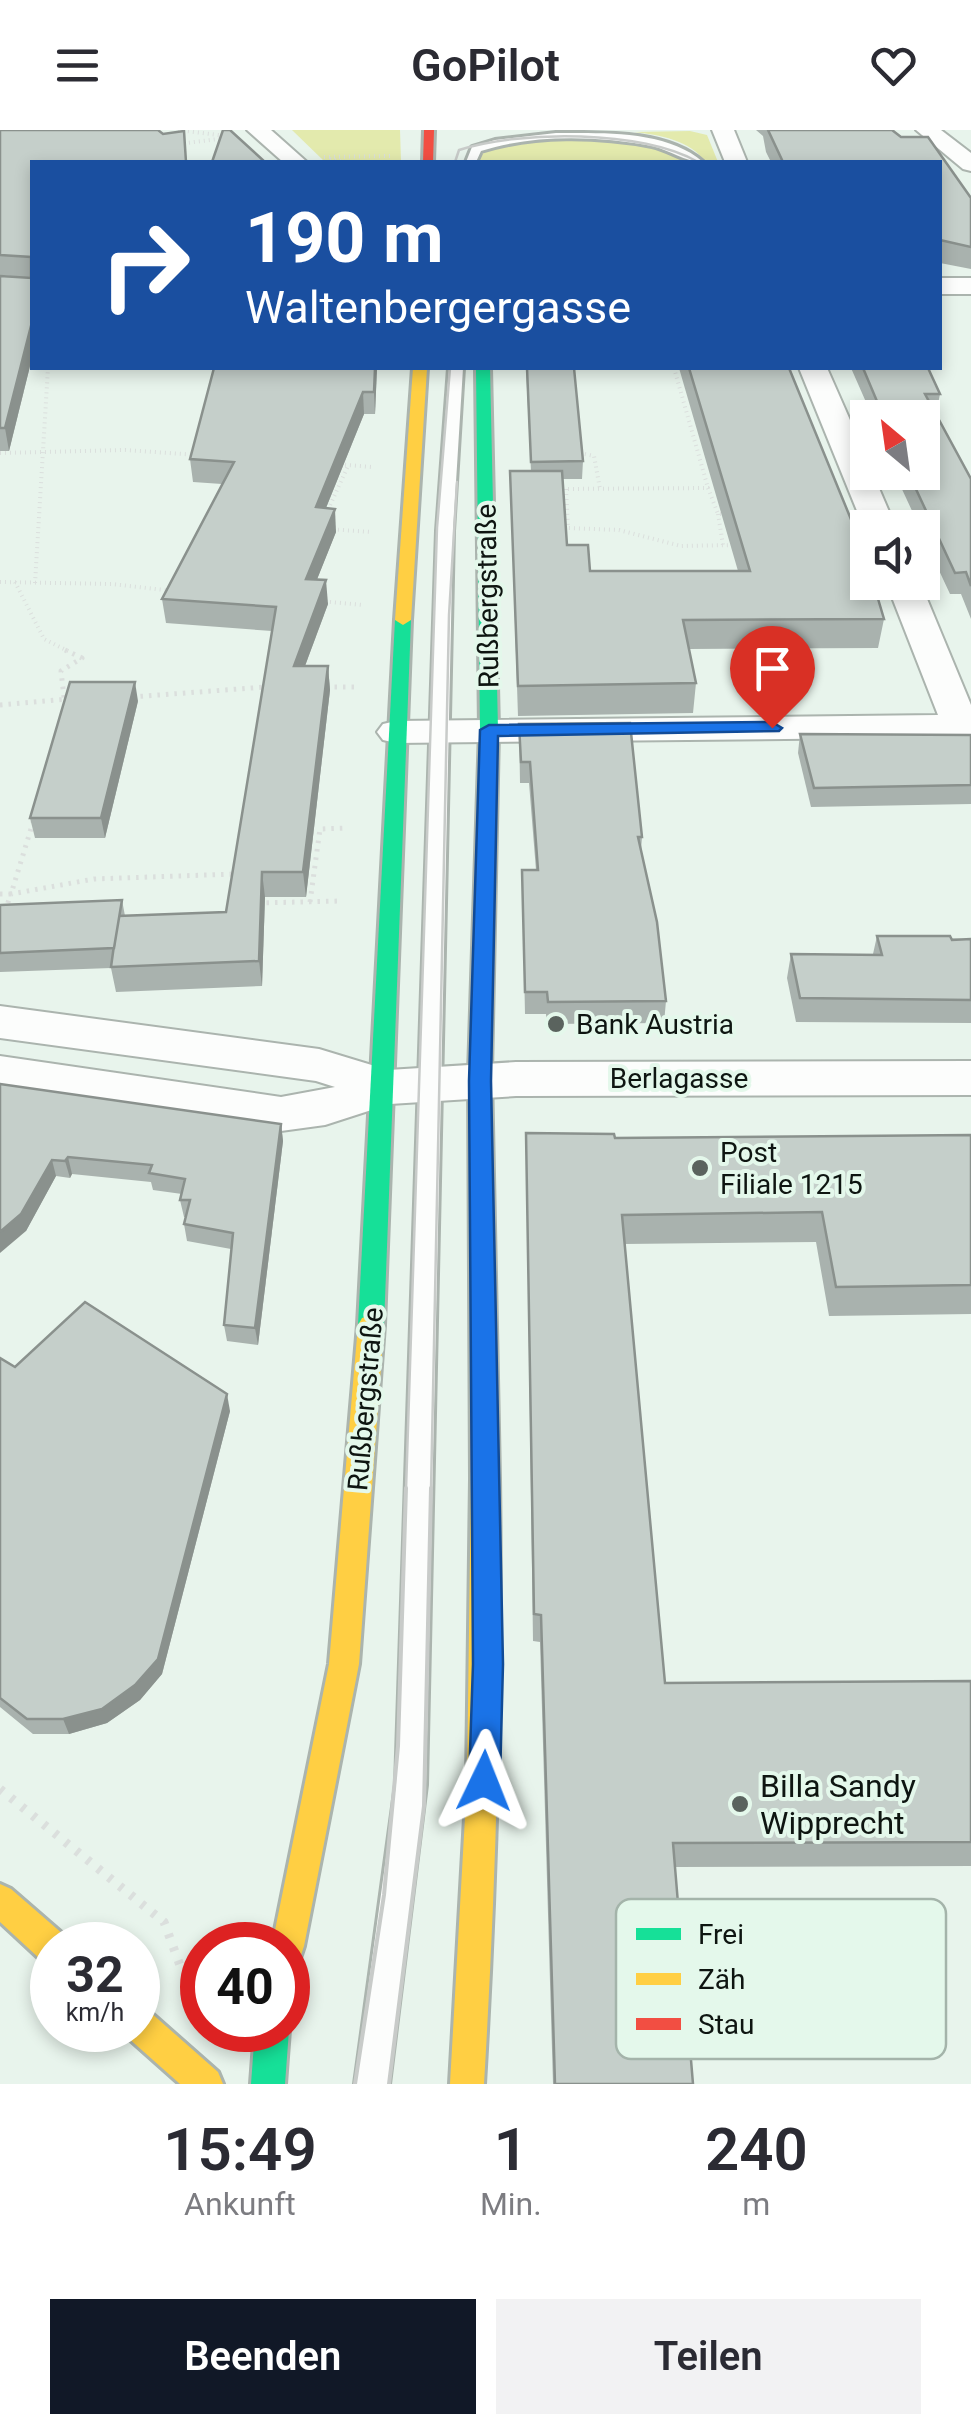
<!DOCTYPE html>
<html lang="de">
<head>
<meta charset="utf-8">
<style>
	:root { --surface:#fff; --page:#f2f2f3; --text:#2b2b33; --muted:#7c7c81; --accent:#111827 }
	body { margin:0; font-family:Roboto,sans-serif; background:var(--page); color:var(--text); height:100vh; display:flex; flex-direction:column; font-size:38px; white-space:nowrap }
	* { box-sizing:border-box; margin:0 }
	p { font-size:32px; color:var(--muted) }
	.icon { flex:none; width:55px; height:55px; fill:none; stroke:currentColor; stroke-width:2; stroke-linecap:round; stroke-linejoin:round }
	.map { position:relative; height:1954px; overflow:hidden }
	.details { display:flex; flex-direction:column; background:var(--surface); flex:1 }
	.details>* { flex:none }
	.banner { position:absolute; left:30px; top:30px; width:912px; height:210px; border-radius:0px; box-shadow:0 5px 15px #0003; background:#1a4fa0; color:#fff; overflow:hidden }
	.needle { width:65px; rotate:331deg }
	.tools { position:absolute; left:850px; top:270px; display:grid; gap:20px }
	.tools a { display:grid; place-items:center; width:90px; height:90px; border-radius:0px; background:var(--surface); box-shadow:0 5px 15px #0003; font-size:50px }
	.speed { position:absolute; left:30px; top:1792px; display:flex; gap:20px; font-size:50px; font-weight:700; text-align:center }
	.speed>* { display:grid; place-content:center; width:130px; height:130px; border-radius:50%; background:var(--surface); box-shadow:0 5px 15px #0003; line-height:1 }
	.speed small { font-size:25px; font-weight:400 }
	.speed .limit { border:15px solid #d22; background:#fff; color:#111 }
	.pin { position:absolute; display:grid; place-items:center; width:85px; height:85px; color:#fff; margin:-102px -42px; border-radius:50% 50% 50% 0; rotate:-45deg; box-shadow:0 0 10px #0007 }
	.pin .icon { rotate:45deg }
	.me { position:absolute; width:110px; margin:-55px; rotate:2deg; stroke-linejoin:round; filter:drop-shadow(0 0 8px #0008) }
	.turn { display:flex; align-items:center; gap:35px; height:210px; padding:0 50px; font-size:45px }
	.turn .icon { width:130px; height:130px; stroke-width:2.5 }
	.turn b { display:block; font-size:70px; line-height:85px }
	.eta { display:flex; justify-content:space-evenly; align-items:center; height:170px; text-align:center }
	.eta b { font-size:60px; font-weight:600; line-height:70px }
	.primary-button { display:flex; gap:20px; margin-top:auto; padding:20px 50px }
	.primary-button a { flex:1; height:115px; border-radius:0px; background:var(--accent); color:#fff; font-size:40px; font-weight:600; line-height:115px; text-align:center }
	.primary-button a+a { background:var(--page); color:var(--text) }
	header { display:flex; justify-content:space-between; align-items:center; height:130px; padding:0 50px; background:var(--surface); font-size:45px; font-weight:600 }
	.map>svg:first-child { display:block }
	.green { fill:#e3eaad }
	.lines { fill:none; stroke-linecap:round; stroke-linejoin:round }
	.lane-casing { stroke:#abb4ae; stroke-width:6 }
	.street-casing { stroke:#abb4ae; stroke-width:4 }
	.fast-casing { stroke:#abb4ae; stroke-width:6 }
	.slow-casing { stroke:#abb4ae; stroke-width:6 }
	.jam-casing { stroke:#abb4ae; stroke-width:6 }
	.path-far2 { stroke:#dbdfdd; stroke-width:4; stroke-dasharray:1 4; stroke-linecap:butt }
	.path-far1 { stroke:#dbdfdd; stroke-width:5; stroke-dasharray:2.5 6; stroke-linecap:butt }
	.path { stroke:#dbdfdd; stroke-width:9; stroke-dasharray:4 10; stroke-linecap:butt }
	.lane { fill:#fcfdfc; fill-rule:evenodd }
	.street { fill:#fcfdfc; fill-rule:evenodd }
	.fast { fill:#16e098; fill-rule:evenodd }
	.slow { fill:#ffcf43; fill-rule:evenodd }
	.jam { fill:#f24e42; fill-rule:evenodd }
	.tram-far1 { stroke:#c8cbc9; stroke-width:2.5 }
	.tram { stroke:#c8cbc9; stroke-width:4 }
	.wall { fill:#a9b2ae }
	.shaded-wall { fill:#8a918d }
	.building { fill:#c5cfca; stroke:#8a918d; stroke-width:2.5 }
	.route { fill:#1a73e8; stroke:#114b97; stroke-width:2.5 }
	.poi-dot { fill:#5a635e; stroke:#e4f8eb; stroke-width:4 }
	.labels { text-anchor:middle; stroke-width:8; stroke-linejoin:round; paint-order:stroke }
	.street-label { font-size:28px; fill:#0e1511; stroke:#e4f8eb }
	.poi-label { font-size:28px; fill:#0e1511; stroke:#e4f8eb; text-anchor:start }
	.near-poi-label { font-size:32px; fill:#0e1511; stroke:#e4f8eb; text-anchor:start }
	.key { fill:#e4f8eb; stroke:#a4b4aa; stroke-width:2.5 }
	.key-label { font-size:28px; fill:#0e1511 }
</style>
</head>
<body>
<header><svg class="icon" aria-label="menu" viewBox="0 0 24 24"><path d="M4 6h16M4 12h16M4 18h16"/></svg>GoPilot<svg class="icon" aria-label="heart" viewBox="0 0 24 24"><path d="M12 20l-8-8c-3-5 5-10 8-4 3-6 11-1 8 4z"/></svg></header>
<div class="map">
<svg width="971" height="1954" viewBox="0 0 971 1954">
	<rect width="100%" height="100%" fill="#e8f4ec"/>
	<!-- green -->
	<g class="green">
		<polygon points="292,0 400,0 401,32 325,32"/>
		<path d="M 690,1 L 707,5 L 718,32 L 705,32 C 691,10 659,5 634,2 Z"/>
		<path d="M 543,5 L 634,7 L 691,32 L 478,32 C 485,7 520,6 543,5 Z"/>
	</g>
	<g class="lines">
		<!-- lane casing -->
		<g class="lane-casing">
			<g id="lane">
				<path d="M 556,3 C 603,3 667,0 703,32 C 687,33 670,20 652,16 C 598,6 534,4 481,21 L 476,32 L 466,32 L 472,17 L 495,10 Z"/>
				<polygon points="449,238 463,238 453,401 426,1655 389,1954 355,1954 396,1655 437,401"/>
			</g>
		</g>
		<!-- street casing -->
		<g class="street-casing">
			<g id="street">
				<polygon points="247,0 271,0 307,32 283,32"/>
				<polygon points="712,0 734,0 747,32 725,32"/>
				<polygon points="916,0 941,0 971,23 971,41 963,39"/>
				<rect x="940" y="148" width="31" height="16"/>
				<polygon points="799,238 827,238 868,331 868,342 872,342 896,398 868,398 868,403 864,398"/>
				<polygon points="886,452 920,452 971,575 971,607 396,613 383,610 377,602 383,594 396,591 938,585"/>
				<polygon points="0,876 319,919 388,940 516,932 971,931 971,965 516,966 390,974 325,995 281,1001 0,958 0,926 281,967 335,957 316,951 0,908"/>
			</g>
		</g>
		<!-- fast casing -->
		<g class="fast-casing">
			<g id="fast">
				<polygon points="476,238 490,238 498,600 491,943 480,951 469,943 480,600"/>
				<polygon points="403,485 411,490 384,1195 380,1202 371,1205 362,1202 358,1195 395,490"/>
				<polygon points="288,1897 289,1900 285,1954 251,1954 255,1900 288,1900"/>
			</g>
		</g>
		<!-- slow casing -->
		<g class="slow-casing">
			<g id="slow">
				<polygon points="413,238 427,238 411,490 403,495 395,490"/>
				<polygon points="371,1185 380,1188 384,1195 359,1534 304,1816 300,1828 288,1832 288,1815 272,1815 329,1534 358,1195 362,1188"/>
				<path d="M 485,1337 L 495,1341 L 499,1349 C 502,1551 496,1752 484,1954 L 450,1954 L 467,1652 L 471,1349 L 475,1341 Z"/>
				<polygon points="0,1754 11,1759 64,1805 68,1815 52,1815 52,1833 40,1829 0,1792"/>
				<polygon points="138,1877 150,1882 218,1942 223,1954 180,1954 126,1906 124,1900 138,1900"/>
			</g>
		</g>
		<!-- jam casing -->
		<g class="jam-casing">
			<g id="jam">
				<polygon points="424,0 434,0 433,32 423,32"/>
				<polygon points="480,935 491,943 499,1349 495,1357 485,1361 475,1357 471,1349 469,943"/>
			</g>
		</g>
		<!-- path-far2 -->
		<g class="path-far2">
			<polyline points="178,0 226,6"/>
			<polyline points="179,14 226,8"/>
			<polyline points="324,27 392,26"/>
			<polyline points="330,29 345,32"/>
			<polyline points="674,238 708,358"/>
			<polyline points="0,323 125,320 198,325"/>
			<polyline points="580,323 594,326 600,359"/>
			<polyline points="335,334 372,337"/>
			<polyline points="563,359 708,358 718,384 727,384"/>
			<polyline points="566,359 568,398 619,400 681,416 735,415"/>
			<polyline points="326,384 348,336"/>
			<polyline points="718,384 723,415"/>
			<polyline points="328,399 371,402"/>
			<polyline points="0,452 112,454 173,461"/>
			<polyline points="15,452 44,509 70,522"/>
			<polyline points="35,453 48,238"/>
			<polyline points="320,471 363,475"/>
		</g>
		<!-- path-far1 -->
		<g class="path-far1">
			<polyline points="326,557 358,557"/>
			<polyline points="132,567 265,557"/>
			<polyline points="0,575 69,569"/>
			<polyline points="65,576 61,541 82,528 65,520"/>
			<polyline points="0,764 11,764 34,689"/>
			<polyline points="310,772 320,699 347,698"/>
			<polyline points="258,773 341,771"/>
			<polyline points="5,781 11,764 94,749 235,744"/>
		</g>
		<!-- path -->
		<polyline class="path" points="0,1659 164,1792 181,1838"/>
		<!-- lane -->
		<use href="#lane" class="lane"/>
		<!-- street -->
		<use href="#street" class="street"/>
		<!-- fast -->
		<use href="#fast" class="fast"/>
		<!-- slow -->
		<use href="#slow" class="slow"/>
		<!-- jam -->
		<use href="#jam" class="jam"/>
		<!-- tram-far1 -->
		<g class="tram-far1">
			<path d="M 455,32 L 459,20 C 520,0 643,0 698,32"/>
			<polyline points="406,1360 437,398 450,238"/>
			<polyline points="431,1360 449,485 457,352"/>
		</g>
		<!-- tram -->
		<g class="tram">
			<polyline points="355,1954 384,1765 398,1616 406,1358"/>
			<polyline points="389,1954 424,1676 431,1358"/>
		</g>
	</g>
	<!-- wall -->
	<g class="wall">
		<polygon points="0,0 32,32 32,228 9,321 0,321 0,146 31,148 0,145"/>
		<polygon points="756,0 892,0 901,7 928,7 971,68 971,139 940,133 940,32 771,32 766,22 763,6"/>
		<polygon points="214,238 377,238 375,284 364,284 326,378 336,402 317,449 328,474 305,536 328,536 330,560 306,767 265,767 262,856 116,862 111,838 0,842 0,775 122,770 125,786 226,782 272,501 166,493 162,469 222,354 193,352 190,329"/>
		<polygon points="526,238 574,238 583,331 582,349 563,349 567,415 590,441 738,441 679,238 789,238 884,489 878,518 689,519 696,553 693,583 518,586 510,341 531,341"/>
		<polygon points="851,238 928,238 940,264 936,284 971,349 971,489 961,464 950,464 922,404 922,398 920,398 894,342 922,342 922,288 873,288"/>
		<polygon points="138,571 105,708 35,708 30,688"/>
		<polygon points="519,594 642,707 641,720 666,871 664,893 547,894 546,884 525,884 522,740 536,740 529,653 520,653"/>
		<polygon points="800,604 971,605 971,674 811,677 798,623"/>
		<polygon points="877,806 971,809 971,893 796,892 787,848 791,824 873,824"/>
		<polygon points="0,954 281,994 283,1011 258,1215 227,1211 224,1195 231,1119 187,1111 184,1094 186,1087 184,1087 180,1070 182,1064 153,1060 151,1052 72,1044 70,1048 56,1046 26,1101"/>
		<polygon points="526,1003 615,1008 971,1005 971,1184 829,1186 816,1112 624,1114 665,1553 971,1551 971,1736 675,1737 693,1954 553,1954 540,1512 533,1511"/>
		<polygon points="0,1228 15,1237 230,1281 162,1544 140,1570 107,1593 69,1604 33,1604 0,1577"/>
	</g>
	<!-- shaded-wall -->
	<g class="shaded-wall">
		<polygon points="32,192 32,228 9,321 5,298"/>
		<polygon points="375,238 377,238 375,284 374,262"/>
		<polygon points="363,262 364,284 317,400 316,377"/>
		<polygon points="335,379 336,402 308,472 306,449"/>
		<polygon points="326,450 328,474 296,560 294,536"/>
		<polygon points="328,536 330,560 306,767 303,742"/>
		<polygon points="135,552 138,571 105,708 101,688"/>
		<polygon points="262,742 265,767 262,856 259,831"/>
		<polygon points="281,994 283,1011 258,1215 255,1198"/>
		<polygon points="68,1027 72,1044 70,1048 65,1031"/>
		<polygon points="52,1030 56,1046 26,1101 0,1123 0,1102"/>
		<polygon points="227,1264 230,1281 162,1544 140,1570 107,1593 69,1604 63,1589"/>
	</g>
	<!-- building -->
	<g class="building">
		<polygon points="0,0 158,0 163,4 184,1 186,32 32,32 32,192 5,298 0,298 0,146 31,148 31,127 0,125"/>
		<polygon points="223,0 230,0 265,32 212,32"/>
		<polygon points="768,0 892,0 901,7 928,7 971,68 971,117 940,110 940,32 783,32"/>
		<polygon points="214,238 375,238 374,262 363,262 316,377 335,379 306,449 326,450 294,536 328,536 303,742 262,742 259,831 111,837 118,786 226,782 276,477 162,469 234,332 190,329"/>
		<polygon points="527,238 574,238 583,331 531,332"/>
		<polygon points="689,238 789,238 866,426 868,452 873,452 884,489 683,490 696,553 518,556 510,341 562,341 567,415 588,415 590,441 750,441"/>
		<polygon points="863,238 928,238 940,264 925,264 971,349 971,456 966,442 955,443 908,342 922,342 922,288 882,288 876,276 879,276"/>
		<polygon points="70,552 135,552 101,688 30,688"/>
		<polygon points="630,593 642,707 638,707 657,792 666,871 548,872 547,862 525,862 522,740 538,740 530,632 521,632 519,594"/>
		<polygon points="800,604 971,605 971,655 814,658"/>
		<polygon points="122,770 114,818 0,823 0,775"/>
		<polygon points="877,806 950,806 952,810 971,809 971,870 800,868 791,824 882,825"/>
		<polygon points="0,954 281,994 255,1198 224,1195 233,1103 184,1094 190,1070 180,1070 185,1049 149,1043 152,1035 68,1027 65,1031 52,1030 21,1084 0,1102"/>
		<polygon points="526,1003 614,1004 615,1008 971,1005 971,1155 836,1157 822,1082 622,1085 665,1553 971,1551 971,1712 673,1713 693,1954 555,1954 541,1485 534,1484"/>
		<polygon points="85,1172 227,1264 158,1529 135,1555 102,1579 63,1589 27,1589 0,1568 0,1228 15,1237"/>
	</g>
	<!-- route -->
	<polygon class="route" points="772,592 782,598 779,601 498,606 491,951 503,1534 500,1651 495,1662 484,1667 473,1662 469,1651 473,1534 469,951 480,600 489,595"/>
	<!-- markers -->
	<g class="poi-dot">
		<circle cx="556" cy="894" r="10"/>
		<circle cx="700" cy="1038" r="10"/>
		<circle cx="740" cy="1674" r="10"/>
	</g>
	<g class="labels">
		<!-- street labels -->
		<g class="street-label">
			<text transform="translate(487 466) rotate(-91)" y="10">Rußbergstraße</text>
			<text x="679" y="958">Berlagasse</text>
			<text transform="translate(365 1269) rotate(-85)" y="10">Rußbergstraße</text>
		</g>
		<!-- poi labels -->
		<g class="poi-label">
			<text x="576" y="904">Bank Austria</text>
			<text x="720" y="1032">Post<tspan x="720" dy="32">Filiale 1215</tspan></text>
		</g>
		<!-- near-poi labels -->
		<g class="near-poi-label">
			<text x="760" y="1667">Billa Sandy<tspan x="760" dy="37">Wipprecht</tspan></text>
		</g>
	</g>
	<!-- legend -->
	<rect x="616" y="1769" width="330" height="160" rx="15" class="key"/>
	<rect x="636" y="1798" width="45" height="12" fill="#16e098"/>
	<rect x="636" y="1843" width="45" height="12" fill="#ffcf43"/>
	<rect x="636" y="1888" width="45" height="12" fill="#f24e42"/>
	<g class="key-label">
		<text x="698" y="1814">Frei</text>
		<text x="698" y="1859">Zäh</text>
		<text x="698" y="1904">Stau</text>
	</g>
</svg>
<div class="tools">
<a><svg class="needle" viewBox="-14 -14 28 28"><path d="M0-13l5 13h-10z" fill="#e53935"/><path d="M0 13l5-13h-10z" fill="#7c7c81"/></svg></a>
<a><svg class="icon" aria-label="sound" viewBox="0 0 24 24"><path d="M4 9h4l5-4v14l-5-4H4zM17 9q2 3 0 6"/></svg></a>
</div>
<div class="speed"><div>32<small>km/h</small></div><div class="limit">40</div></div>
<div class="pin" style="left:772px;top:598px;background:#d93025"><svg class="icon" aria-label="arrive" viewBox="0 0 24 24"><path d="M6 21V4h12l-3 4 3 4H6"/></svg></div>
<svg class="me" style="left:484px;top:1651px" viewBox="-20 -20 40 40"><path d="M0-17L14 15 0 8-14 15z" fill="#1a73e8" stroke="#fff" stroke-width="4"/></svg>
<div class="banner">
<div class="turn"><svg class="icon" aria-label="right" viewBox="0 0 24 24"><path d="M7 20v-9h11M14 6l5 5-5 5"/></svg><div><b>190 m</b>Waltenbergergasse</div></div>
</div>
</div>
<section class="details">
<div class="eta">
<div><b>15:49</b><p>Ankunft</p></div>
<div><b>1</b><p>Min.</p></div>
<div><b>240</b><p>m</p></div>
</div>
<div class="primary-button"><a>Beenden</a><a>Teilen</a></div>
</section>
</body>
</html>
